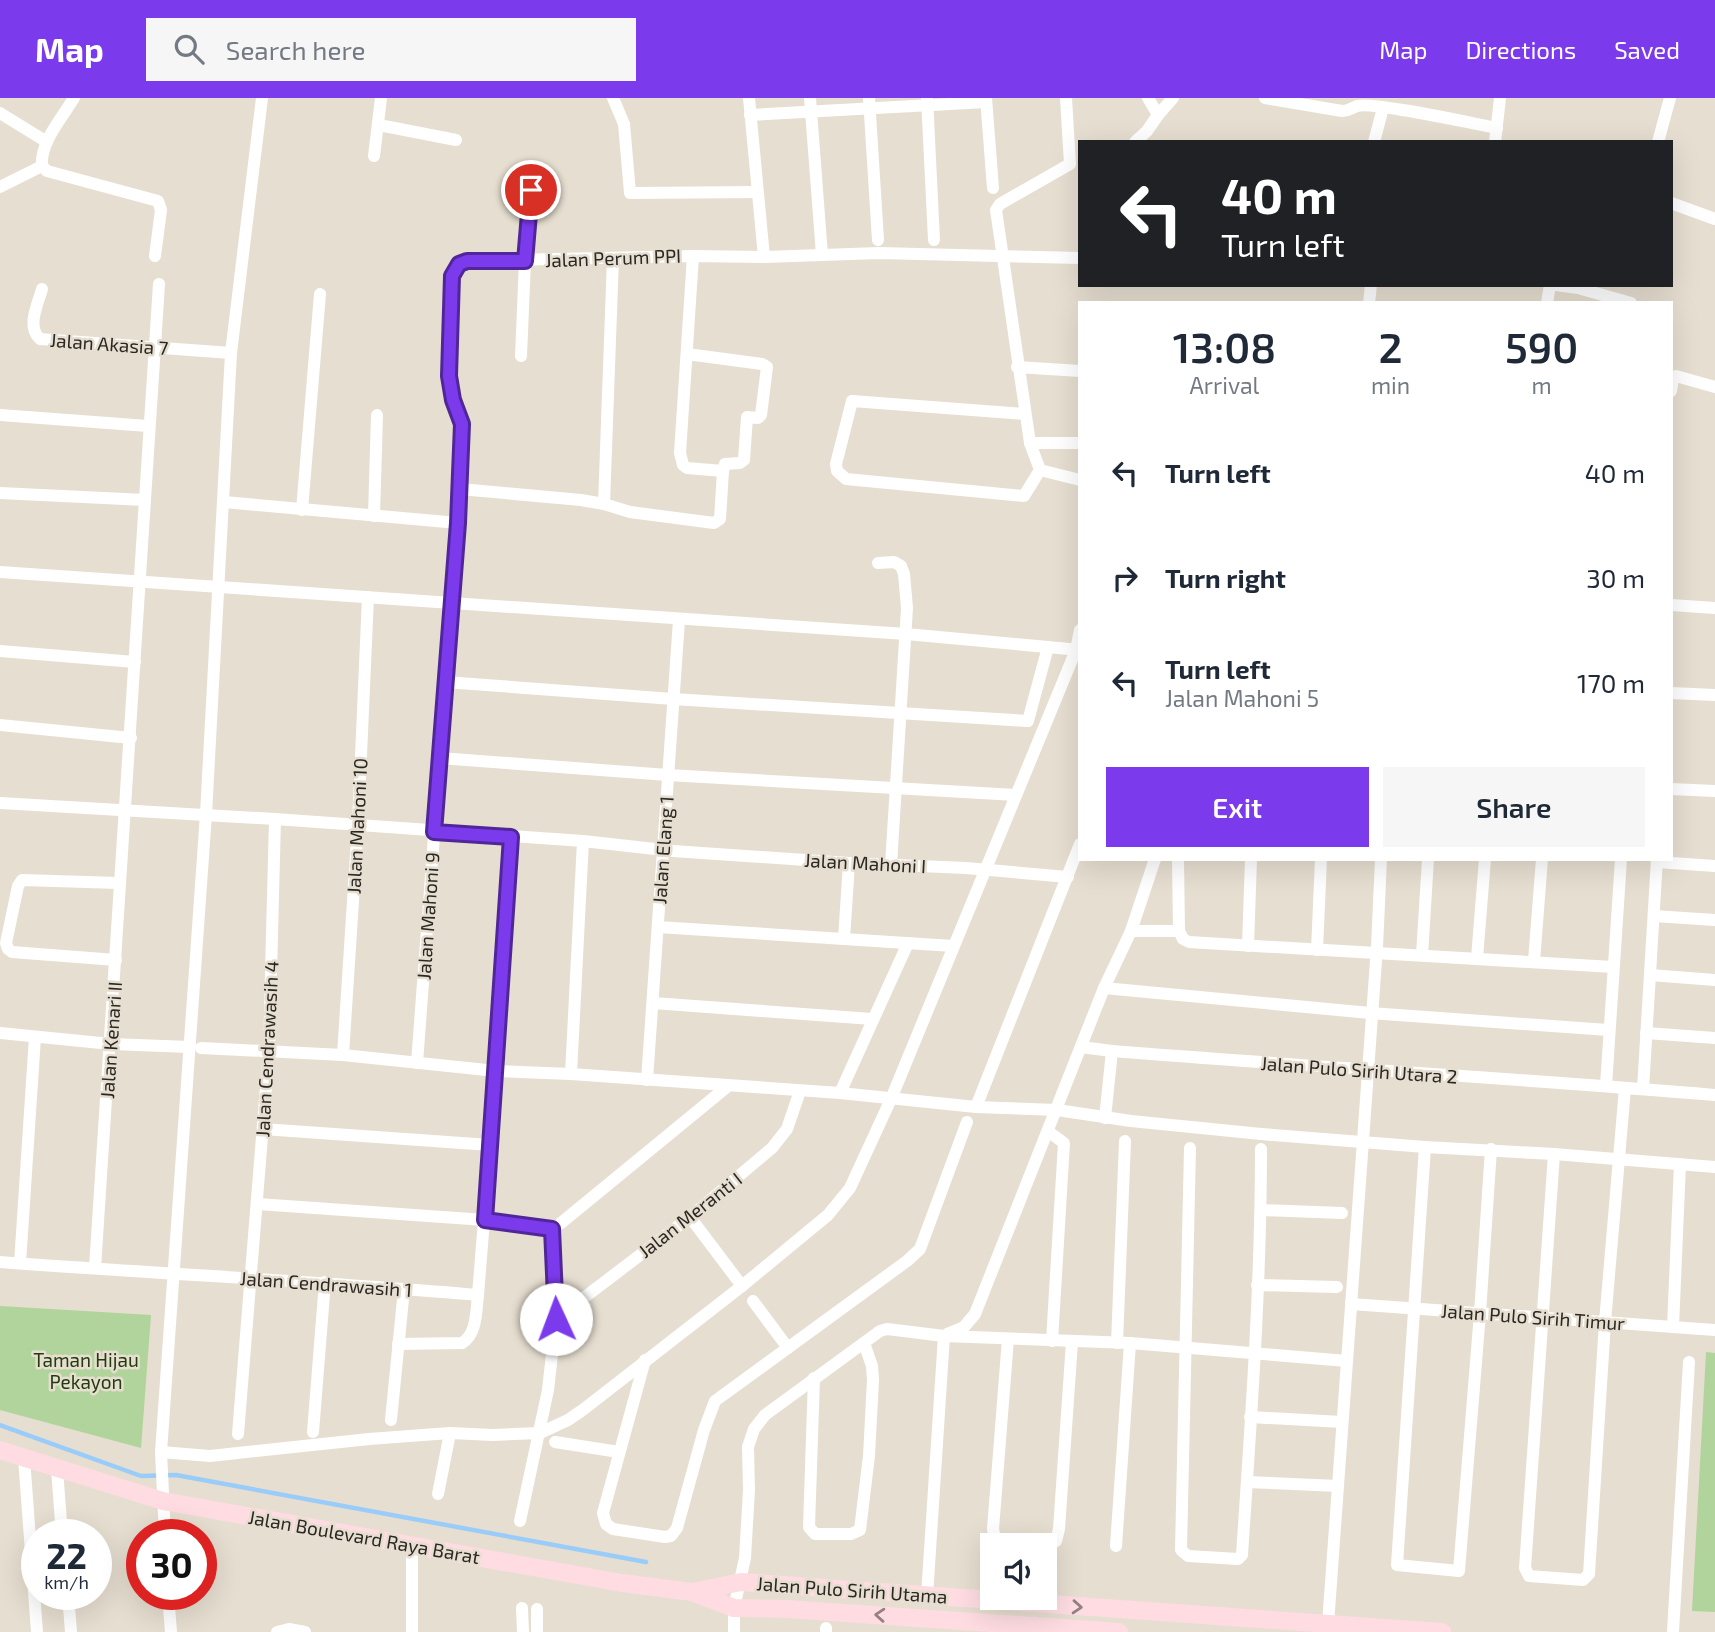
<!DOCTYPE html>
<html lang="en">
<head>
<meta charset="utf-8">
<style>
	:root { --surface:#fff; --page:#f6f6f7; --text:#1f2937; --muted:#747a83; --accent:#7c3aed }
	body { margin:0; font-family:"Exo 2",sans-serif; background:var(--page); color:var(--text); height:100vh; display:flex; flex-direction:column; font-size:26px; white-space:nowrap }
	* { box-sizing:border-box; margin:0 }
	p { font-size:23px; color:var(--muted) }
	.icon { flex:none; width:38px; height:38px; fill:none; stroke:currentColor; stroke-width:2; stroke-linecap:round; stroke-linejoin:round }
	.map { position:relative; flex:1; overflow:hidden }
	.side { position:absolute; left:1078px; top:203px; width:595px; height:560px; display:flex; flex-direction:column; background:var(--surface); border-radius:0px; box-shadow:0 7px 28px #0002 }
	.side>* { flex:none }
	.banner { position:absolute; left:1078px; top:42px; width:595px; height:147px; border-radius:0px; box-shadow:0 7px 28px #0002; background:#202124; color:#fff; overflow:hidden }
	.fabs { position:absolute; left:980px; top:1435px; display:grid; gap:14px }
	.fabs a { display:grid; place-items:center; width:77px; height:77px; border-radius:0px; background:var(--surface); box-shadow:0 7px 28px #0002; font-size:35px }
	.speed { position:absolute; left:21px; top:1421px; display:flex; gap:14px; font-size:35px; font-weight:700; text-align:center }
	.speed>* { display:grid; place-content:center; width:91px; height:91px; border-radius:50%; background:var(--surface); box-shadow:0 7px 28px #0002; line-height:1 }
	.speed small { font-size:18px; font-weight:400 }
	.speed .limit { border:10px solid #d22; background:#fff; color:#111 }
	.pin { position:absolute; display:grid; place-items:center; width:60px; height:60px; color:#fff; margin:-30px; border:4px solid #fff; border-radius:50%; box-shadow:0 2px 7px #0007 }
	.me { position:absolute; width:77px; margin:-38px; rotate:358deg; stroke-linejoin:round; filter:drop-shadow(0 0 5px #0008) }
	.turn { display:flex; align-items:center; gap:24px; height:147px; padding:0 28px; font-size:32px }
	.turn .icon { width:91px; height:91px; stroke-width:2.5 }
	.turn b { display:block; font-size:49px; line-height:60px }
	.eta { display:flex; justify-content:space-evenly; align-items:center; height:119px; text-align:center }
	.eta b { font-size:42px; font-weight:600; line-height:49px }
	.cta { display:flex; gap:14px; margin-top:auto; padding:14px 28px }
	.cta a { flex:1; height:80px; border-radius:0px; background:var(--accent); color:#fff; font-size:28px; font-weight:600; line-height:80px; text-align:center }
	.cta a+a { background:var(--page); color:var(--text) }
	ul { padding:0; list-style:none }
	li { display:flex; align-items:center; gap:21px; height:105px; padding:0 28px }
	li div { flex:1 }
	li b { display:block; font-size:26px }
	li em { font-style:normal }
	header { display:flex; align-items:center; gap:42px; box-sizing:border-box; height:98px; padding:0 35px; background:var(--accent); color:#fff }
	header strong { font-size:33px }
	nav { display:flex; gap:38px; margin-inline-start:auto; font-size:24px }
	.search { width:490px; height:63px; background:var(--page); display:flex; align-items:center; gap:18px; box-sizing:border-box; padding:0 24px; border-radius:0px; color:var(--muted); font-size:26px }
	.map>svg:first-child { display:block }
	.green { fill:#b0d49b }
	.lines { fill:none; stroke-linecap:round; stroke-linejoin:round }
	.stream { stroke:#9accf9; stroke-width:4.5 }
	.minor { stroke:#fff; stroke-width:12 }
	.secondary { stroke:#fedce2; stroke-width:18 }
	.oneway { stroke:#948282 }
	.route-casing { stroke:#51269a; stroke-width:18 }
	.route { stroke:#7c3aed; stroke-width:12 }
	.labels { text-anchor:middle; stroke-width:5; stroke-linejoin:round; paint-order:stroke }
	.street-label { font-size:19px; fill:#2b2823; stroke:#e6ded0 }
	.park-label { font-size:19px; fill:#223d0d; stroke:#e6ded0 }
</style>
</head>
<body>
<header>
<strong>Map</strong>
<div class="search"><svg class="icon" aria-label="search" viewBox="0 0 24 24"><circle cx="10" cy="10" r="6"/><path d="M15 15l6 6"/></svg>Search here</div>
<nav><a>Map</a><a>Directions</a><a>Saved</a></nav>
</header>
<div class="map">
<svg width="1715" height="1534" viewBox="0 0 1715 1534">
	<rect width="100%" height="100%" fill="#e6ded0"/>
	<!-- green -->
	<g class="green">
		<polygon points="0,1208 151,1217 141,1350 0,1312"/>
		<polygon points="1706,1254 1715,1255 1715,1514 1692,1513"/>
	</g>
	<g class="lines">
		<!-- stream -->
		<polyline class="stream" points="0,1327 141,1378 176,1377 646,1464"/>
		<!-- minor -->
		<g class="minor">
			<path d="M 74,0 C 62,20 40,44 42,68 L 47,73 L 158,103 L 161,112 L 155,158"/>
			<polyline points="613,0 624,26 630,95 757,94"/>
			<polyline points="749,0 764,159"/>
			<polyline points="810,0 822,157"/>
			<polyline points="869,0 878,142"/>
			<polyline points="927,0 934,142"/>
			<polyline points="986,0 993,90"/>
			<polyline points="1066,0 1070,66 1000,106 996,112 1030,345 1080,345"/>
			<path d="M 1265,0 L 1342,13 C 1350,13 1351,10 1357,8 C 1371,3 1475,26 1497,30"/>
			<polyline points="0,15 47,44"/>
			<polyline points="750,17 986,4"/>
			<polyline points="1158,17 1173,0"/>
			<polyline points="379,27 456,42"/>
			<polyline points="1135,44 1147,33 1158,17 1148,0"/>
			<polyline points="1374,44 1383,10"/>
			<polyline points="1495,44 1500,0"/>
			<polyline points="1658,44 1670,0"/>
			<polyline points="374,58 381,0"/>
			<polyline points="0,89 42,68"/>
			<polyline points="1671,105 1715,121"/>
			<polyline points="1556,187 1578,190 1631,205"/>
			<path d="M 42,191 C 38,206 26,229 40,241 L 231,255"/>
			<polyline points="1369,205 1371,187"/>
			<polyline points="1547,205 1550,187"/>
			<polyline points="687,256 762,266 767,269 761,317 758,320 747,319 744,362 740,365 725,366 723,373 687,370 683,367 680,355 693,158"/>
			<polyline points="521,258 525,163 533,69"/>
			<polyline points="1017,269 1080,273"/>
			<polyline points="1671,293 1673,281 1676,278 1715,289"/>
			<polyline points="1025,316 852,303 836,366 837,373 846,381 1024,398 1040,372 1030,345"/>
			<polyline points="0,317 148,328"/>
			<polyline points="1040,372 1080,382"/>
			<polyline points="460,391 581,402 604,406 630,414 714,425 720,421 723,373"/>
			<polyline points="0,395 145,402"/>
			<polyline points="224,404 458,425"/>
			<polyline points="604,406 613,160"/>
			<polyline points="302,412 320,196"/>
			<polyline points="374,418 377,317"/>
			<polyline points="878,465 894,464 901,468 904,476 907,510 891,767"/>
			<polyline points="0,474 906,536 1080,552"/>
			<polyline points="1671,507 1715,510"/>
			<polyline points="0,553 135,564"/>
			<polyline points="445,584 673,601 1028,623 1048,549"/>
			<polyline points="1671,595 1715,597"/>
			<polyline points="0,627 131,640"/>
			<polyline points="439,660 668,677 1016,697"/>
			<polyline points="1671,691 1715,693"/>
			<polyline points="0,705 275,721 583,743 673,753 849,765 966,770 1068,779"/>
			<polyline points="1178,761 1179,833"/>
			<polyline points="1657,764 1715,768"/>
			<polyline points="1654,818 1715,822"/>
			<polyline points="658,829 953,848"/>
			<polyline points="1131,833 1179,833 1183,841 1189,844 1613,869"/>
			<polyline points="844,841 849,765"/>
			<polyline points="1248,848 1251,761"/>
			<polyline points="1317,852 1321,761"/>
			<polyline points="1422,857 1428,761"/>
			<polyline points="1477,860 1485,761"/>
			<polyline points="116,862 12,854 8,851 6,845 18,788 22,782 119,785"/>
			<polyline points="1534,863 1542,761"/>
			<polyline points="1650,877 1715,882"/>
			<polyline points="1104,890 1370,915 1608,932"/>
			<polyline points="653,905 872,921"/>
			<polyline points="0,935 111,946 190,949"/>
			<polyline points="1646,935 1715,940"/>
			<path d="M 1081,949 L 1112,953 C 1313,969 1514,980 1715,997"/>
			<polyline points="201,950 343,957 496,973 571,976 840,995 976,1009 1057,1012 1131,1023 1261,1036 1425,1049 1554,1056 1715,1069"/>
			<polyline points="343,957 358,726 368,499"/>
			<polyline points="417,965 460,391 462,325 453,302 449,278 452,178 459,166 467,163 693,158 764,159 879,155 1080,160"/>
			<polyline points="571,976 583,743"/>
			<polyline points="647,982 679,522"/>
			<polyline points="1606,988 1621,761"/>
			<polyline points="1643,991 1657,761"/>
			<polyline points="840,995 908,845"/>
			<polyline points="976,1009 1080,746"/>
			<polyline points="1105,1020 1112,953"/>
			<polyline points="263,1031 490,1047"/>
			<polyline points="1049,1034 1064,1045 1052,1243"/>
			<polyline points="1425,1049 1397,1467 1459,1473 1480,1215 1491,1051"/>
			<path d="M 1190,1050 L 1181,1452 L 1188,1458 L 1238,1461 L 1242,1457 C 1251,1322 1261,1186 1261,1051"/>
			<polyline points="1554,1056 1525,1470 1529,1478 1583,1482 1589,1476 1605,1224 1625,990"/>
			<polyline points="258,1106 485,1122 552,1131 556,1221 548,1292 520,1423"/>
			<polyline points="1261,1112 1342,1115"/>
			<polyline points="690,1119 742,1188"/>
			<polyline points="561,1125 728,988"/>
			<path d="M 0,1164 C 159,1176 319,1183 478,1197"/>
			<polyline points="20,1165 35,939"/>
			<polyline points="95,1170 159,186"/>
			<polyline points="1257,1187 1337,1189"/>
			<polyline points="753,1203 788,1250"/>
			<polyline points="1351,1206 1715,1232"/>
			<polyline points="556,1221 690,1119 772,1050 787,1031 800,993"/>
			<polyline points="1673,1229 1680,1066"/>
			<polyline points="947,1236 964,1229 975,1216 1104,890 1131,833 1155,761"/>
			<polyline points="1008,1241 993,1431 995,1441 1006,1447 1028,1447"/>
			<polyline points="1117,1245 1125,1043"/>
			<path d="M 398,1246 L 462,1245 C 477,1236 476,1214 478,1197 L 496,973 L 511,739"/>
			<polyline points="645,1262 603,1415 606,1426 613,1431 665,1439 671,1438 677,1430 704,1332 715,1303 907,1163 920,1151 967,1024"/>
			<polyline points="814,1280 809,1429 815,1436 851,1436 860,1432 869,1358 873,1282 872,1268 864,1245"/>
			<polyline points="1250,1319 1342,1324"/>
			<polyline points="391,1322 404,1191"/>
			<polyline points="313,1334 325,1184"/>
			<polyline points="238,1336 269,952 275,721"/>
			<polyline points="555,1344 619,1354"/>
			<polyline points="161,1354 210,1358 369,1341 450,1335 493,1337 540,1335 568,1322 584,1311 742,1188 828,1117 850,1090 891,1001 1076,552 1080,532"/>
			<polyline points="24,1360 37,1534"/>
			<polyline points="57,1371 62,1437"/>
			<polyline points="1247,1384 1338,1388"/>
			<polyline points="438,1396 450,1335"/>
			<polyline points="165,1437 161,1354 206,716 231,255 262,0"/>
			<polyline points="412,1447 412,1534"/>
			<polyline points="1045,1448 1056,1443 1059,1431 1072,1244"/>
			<polyline points="1116,1448 1130,1245"/>
			<polyline points="68,1496 71,1534"/>
			<polyline points="168,1496 171,1534"/>
			<polyline points="927,1498 944,1238"/>
			<polyline points="522,1510 523,1534"/>
			<polyline points="537,1511 537,1534"/>
			<polyline points="1328,1526 1377,849 1381,761"/>
			<polyline points="826,1530 826,1534"/>
			<polyline points="277,1534 289,1531 305,1534"/>
			<polyline points="734,1534 734,1510 745,1460 749,1392 748,1349 754,1331 765,1317 880,1233 887,1231 944,1238 1130,1245 1347,1263"/>
			<polyline points="1673,1534 1689,1264"/>
		</g>
		<!-- secondary -->
		<g class="secondary">
			<polyline points="0,1352 163,1403 622,1485 692,1494 734,1510 787,1511 1119,1534"/>
			<polyline points="692,1494 741,1484 1442,1534"/>
		</g>
	</g>
	<!-- one-way arrows -->
	<defs><path id="oneway-chevron" d="M-2-3.5L2.5 0L-2 3.5" fill="none" stroke-width="1.6" stroke-linecap="round" stroke-linejoin="round" transform="scale(1.75)"/></defs>
	<g class="oneway">
		<use href="#oneway-chevron" transform="translate(1077 1509) rotate(4)"/>
		<use href="#oneway-chevron" transform="translate(880 1517) rotate(-176)"/>
	</g>
	<g class="lines">
		<!-- route casing -->
		<g class="route-casing">
			<polyline id="route" points="531,92 525,163 467,163 459,166 452,178 449,278 453,302 462,326 458,425 434,734 511,739 485,1122 552,1131 556,1221"/>
		</g>
		<!-- route -->
		<use href="#route" class="route"/>
	</g>
	<g class="labels">
		<!-- street labels -->
		<g class="street-label">
			<text transform="translate(613 160) rotate(-2)" y="7">Jalan Perum PPI</text>
			<text transform="translate(109 246) rotate(4)" y="7">Jalan Akasia 7</text>
			<text transform="translate(357 728) rotate(-87)" y="7">Jalan Mahoni 10</text>
			<text transform="translate(663 752) rotate(-86)" y="7">Jalan Elang 1</text>
			<text transform="translate(865 765) rotate(3)" y="7">Jalan Mahoni I</text>
			<text transform="translate(428 818) rotate(-86)" y="7">Jalan Mahoni 9</text>
			<text transform="translate(111 942) rotate(-86)" y="7">Jalan Kenari II</text>
			<text transform="translate(267 951) rotate(-87)" y="7">Jalan Cendrawasih 4</text>
			<text transform="translate(1359 972) rotate(4)" y="7">Jalan Pulo Sirih Utara 2</text>
			<text transform="translate(690 1117) rotate(-38)" y="7">Jalan Meranti I</text>
			<text transform="translate(326 1186) rotate(4)" y="7">Jalan Cendrawasih 1</text>
			<text transform="translate(1533 1219) rotate(4)" y="7">Jalan Pulo Sirih Timur</text>
			<text transform="translate(364 1439) rotate(10)" y="7">Jalan Boulevard Raya Barat</text>
			<text transform="translate(852 1492) rotate(4)" y="7">Jalan Pulo Sirih Utama</text>
		</g>
		<!-- park labels -->
		<g class="park-label">
			<text x="86" y="1269">Taman Hijau<tspan x="86" dy="22">Pekayon</tspan></text>
		</g>
	</g>
</svg>
<div class="fabs">
<a><svg class="icon" aria-label="sound" viewBox="0 0 24 24"><path d="M4 9h4l5-4v14l-5-4H4zM17 9q2 3 0 6"/></svg></a>
</div>
<div class="speed"><div>22<small>km/h</small></div><div class="limit">30</div></div>
<div class="pin" style="left:531px;top:92px;background:#d93025"><svg class="icon" aria-label="arrive" viewBox="0 0 24 24"><path d="M6 21V4h12l-3 4 3 4H6"/></svg></div>
<svg class="me" style="left:556px;top:1221px" viewBox="-20 -20 40 40"><circle r="19" fill="#fff"/><path d="M0-13L10 11 0 6-10 11z" fill="#7c3aed"/></svg>
<div class="banner">
<div class="turn"><svg class="icon" aria-label="left" viewBox="0 0 24 24"><path d="M17 20v-9H6M10 6l-5 5 5 5"/></svg><div><b>40 m</b>Turn left</div></div>
</div>
<section class="side">
<div class="eta">
<div><b>13:08</b><p>Arrival</p></div>
<div><b>2</b><p>min</p></div>
<div><b>590</b><p>m</p></div>
</div>
<ul>
<li><svg class="icon" aria-label="left" viewBox="0 0 24 24"><path d="M17 20v-9H6M10 6l-5 5 5 5"/></svg><div><b>Turn left</b></div><em>40 m</em></li>
<li><svg class="icon" aria-label="right" viewBox="0 0 24 24"><path d="M7 20v-9h11M14 6l5 5-5 5"/></svg><div><b>Turn right</b></div><em>30 m</em></li>
<li><svg class="icon" aria-label="left" viewBox="0 0 24 24"><path d="M17 20v-9H6M10 6l-5 5 5 5"/></svg><div><b>Turn left</b><p>Jalan Mahoni 5</p></div><em>170 m</em></li>
</ul>
<div class="cta"><a>Exit</a><a>Share</a></div>
</section>
</div>
</body>
</html>
